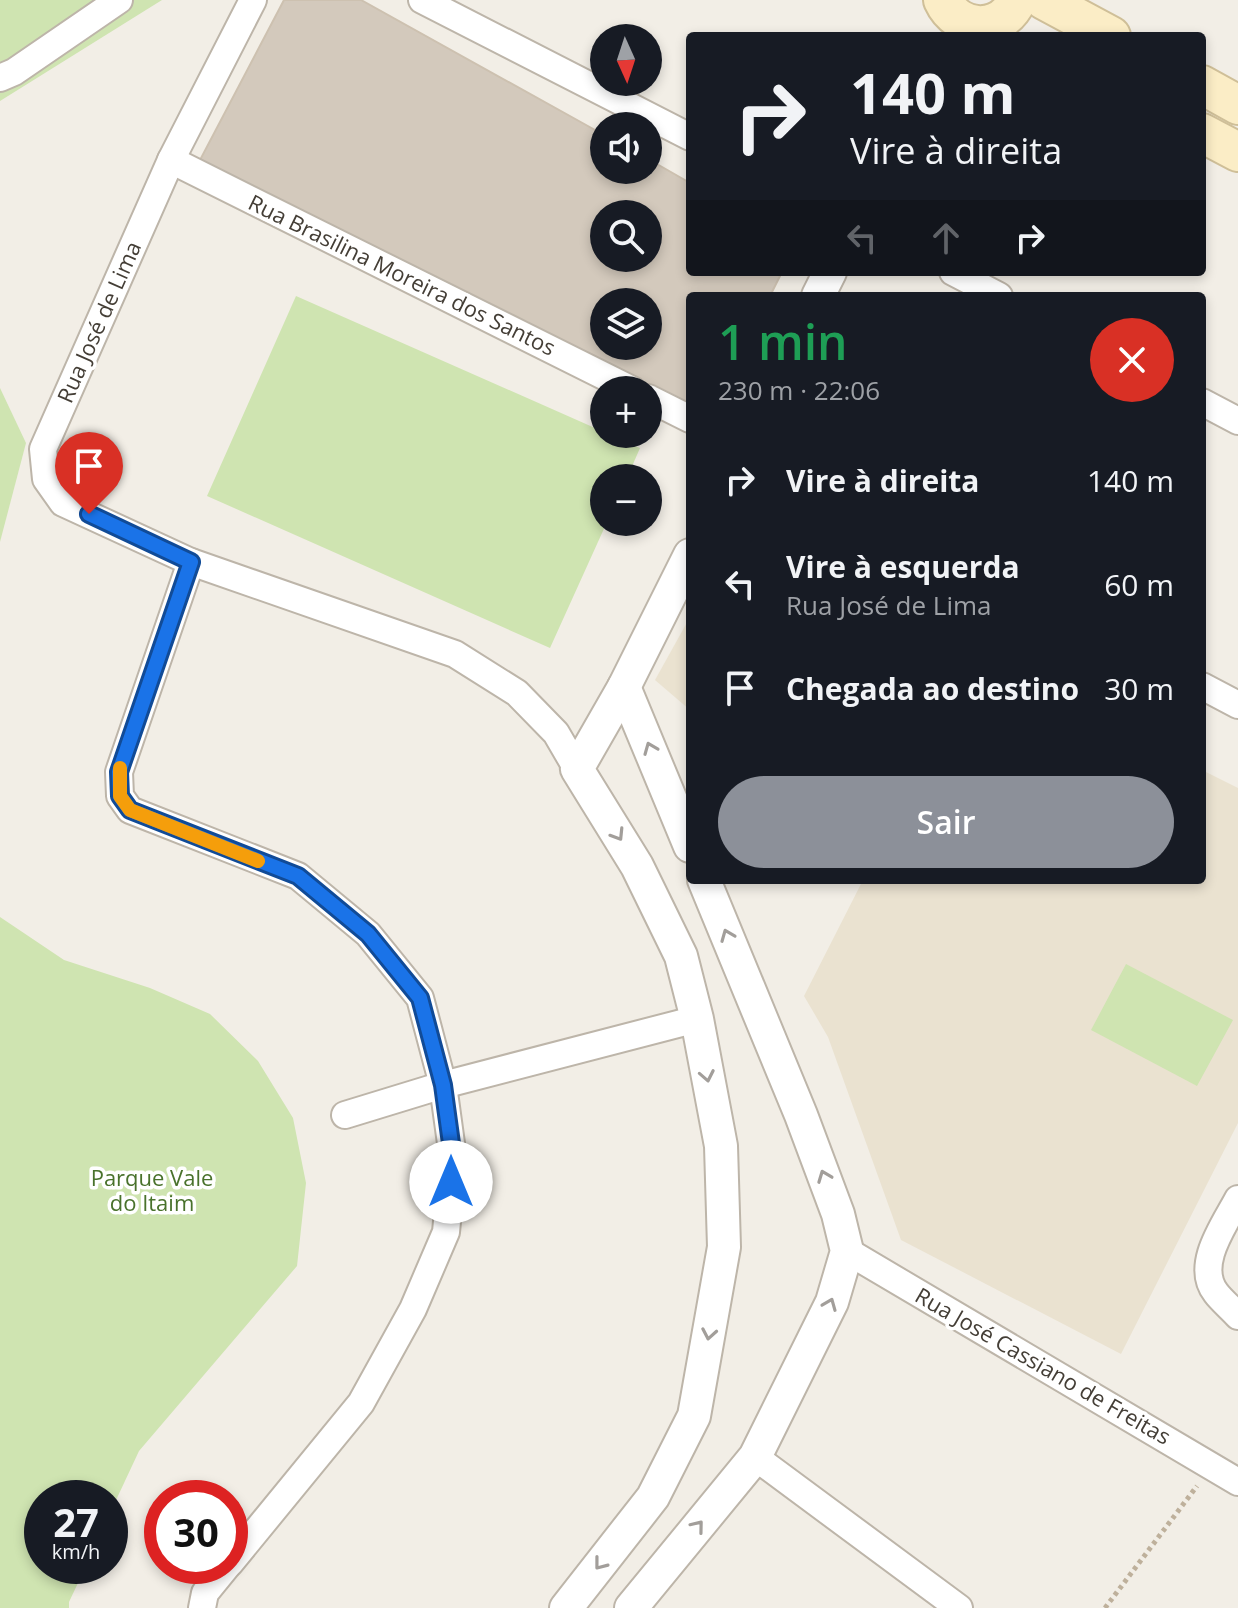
<!DOCTYPE html>
<html lang="pt">
<head>
<meta charset="utf-8">
<style>
	:root { --surface:#171b24; --page:#20242c; --text:#f1f3f6; --muted:#9ea1a6; --accent:#8c9099 }
	body { margin:0; font-family:"Open Sans",sans-serif; background:var(--page); color:var(--text); height:100vh; display:flex; flex-direction:column; font-size:30px; white-space:nowrap }
	* { box-sizing:border-box; margin:0 }
	p { font-size:26px; color:var(--muted) }
	.icon { flex:none; width:44px; height:44px; fill:none; stroke:currentColor; stroke-width:2; stroke-linecap:round; stroke-linejoin:round }
	.map { position:relative; flex:1; overflow:hidden }
	.sheet { position:absolute; left:686px; top:292px; width:520px; height:592px; display:flex; flex-direction:column; background:var(--surface); border-radius:8px; box-shadow:0 4px 12px #0003 }
	.sheet>* { flex:none }
	.hud { position:absolute; left:686px; top:32px; width:520px; height:244px; border-radius:8px; box-shadow:0 4px 12px #0003; background:#171b24; color:var(--text); overflow:hidden }
	.needle { width:52px; rotate:177deg }
	.buttons { position:absolute; left:590px; top:24px; display:grid; gap:16px }
	.buttons a { display:grid; place-items:center; width:72px; height:72px; border-radius:50%; background:var(--surface); box-shadow:0 4px 12px #0003; font-size:40px }
	.speed { position:absolute; left:24px; top:1480px; display:flex; gap:16px; font-size:40px; font-weight:700; text-align:center }
	.speed>* { display:grid; place-content:center; width:104px; height:104px; border-radius:50%; background:var(--surface); box-shadow:0 4px 12px #0003; line-height:1 }
	.speed small { font-size:20px; font-weight:400 }
	.speed .limit { border:12px solid #d22; background:#fff; color:#111 }
	.pin { position:absolute; display:grid; place-items:center; width:68px; height:68px; color:#fff; margin:-82px -34px; border-radius:50% 50% 50% 0; rotate:-45deg; box-shadow:0 0 8px #0007 }
	.pin .icon { rotate:45deg }
	.me { position:absolute; width:88px; margin:-44px; rotate:0deg; stroke-linejoin:round; filter:drop-shadow(0 0 6px #0008) }
	.turn { display:flex; align-items:center; gap:28px; height:168px; padding:0 32px; font-size:36px }
	.turn .icon { width:104px; height:104px; stroke-width:2.5 }
	.turn b { display:block; font-size:56px; line-height:68px }
	.lanes { display:flex; align-items:center; height:76px; padding:0 32px; background:#0003; justify-content:center; gap:40px; direction:ltr }
	.lanes .off { opacity:.35 }
	.round { display:grid; place-items:center; flex:none; width:84px; height:84px; border-radius:42px; background:var(--page) }
	.head { display:flex; align-items:center; justify-content:space-between; height:136px; padding:0 32px }
	h1 { font-size:48px; font-weight:600; line-height:60px; color:#1e9e55 }
	.primary-button { display:flex; gap:16px; margin-top:auto; padding:16px 32px }
	.primary-button a { flex:1; height:92px; border-radius:48px; background:var(--accent); color:#fff; font-size:32px; font-weight:600; line-height:92px; text-align:center }
	ul { padding:0; list-style:none }
	li { display:flex; align-items:center; gap:24px; height:104px; padding:0 32px }
	li div { flex:1 }
	li b { display:block; font-size:30px }
	li em { font-style:normal }
	.map>svg:first-child { display:block }
	.education { fill:#eae2d0 }
	.green { fill:#cfe4b1 }
	.building { fill:#d3c9bc; stroke:#cdc1b0; stroke-width:2; fill-rule:evenodd }
	.lines { fill:none; stroke-linecap:round; stroke-linejoin:round }
	.minor-casing { stroke:#bdb5a9; stroke-width:30 }
	.tertiary-casing { stroke:#bdb5a9; stroke-width:36 }
	.secondary-casing { stroke:#cfbf98; stroke-width:42 }
	.path { stroke:#beb09b; stroke-width:5; stroke-dasharray:4 4; stroke-linecap:butt }
	.minor { stroke:#fff; stroke-width:26 }
	.tertiary { stroke:#fff; stroke-width:32 }
	.secondary { stroke:#fbedc6; stroke-width:38 }
	.oneway { stroke:#a29e9a }
	.route-casing { stroke:#114b97; stroke-width:20 }
	.route { stroke:#1a73e8; stroke-width:14 }
	.slow { stroke:#f59e0b; stroke-width:14 }
	.labels { text-anchor:middle; stroke-width:7; stroke-linejoin:round; paint-order:stroke }
	.street-label { font-size:22px; fill:#443e36; stroke:#fff }
	.park-label { font-size:22px; fill:#49722c; stroke:#fff }
</style>
</head>
<body>
<div class="map">
<svg width="1238" height="1608" viewBox="0 0 1238 1608">
	<rect width="100%" height="100%" fill="#f2eee6"/>
	<!-- education -->
	<g class="education">
		<polygon points="690,617 690,710 655,680"/>
		<polygon points="1202,770 1238,788 1238,1123 1121,1354 901,1240 828,1037 804,996 863,880 1202,880"/>
	</g>
	<!-- green -->
	<g class="green">
		<polygon points="0,0 162,0 0,101"/>
		<polygon points="296,296 604,432 604,434 640,448 627,478 604,478 604,522 607,522 550,648 207,496"/>
		<polygon points="0,388 26,443 0,542"/>
		<polygon points="0,917 64,960 150,988 210,1014 258,1061 293,1118 306,1183 297,1266 139,1451 110,1513 110,1498 42,1498 42,1566 86,1566 69,1602 69,1608 0,1608"/>
		<polygon points="1126,964 1233,1020 1197,1086 1091,1030"/>
	</g>
	<!-- building -->
	<path class="building" d="M 284,0 L 361,0 L 604,135 L 604,170 L 648,170 L 648,159 L 690,183 L 690,272 L 782,272 L 770,296 L 690,296 L 690,407 L 200,160 ZM 604,214 L 648,214 L 648,258 L 604,258 ZM 604,302 L 648,302 L 648,346 L 604,346 Z"/>
	<g class="lines">
		<!-- minor casing -->
		<g class="minor-casing">
			<g id="minor">
				<polyline points="253,0 171,160 43,449 46,479 63,503 191,562 455,654 517,693 556,733 577,769"/>
				<polyline points="422,0 690,137"/>
				<polyline points="0,78 14,72 119,0"/>
				<polyline points="171,160 632,390"/>
				<polyline points="953,272 999,296"/>
				<polyline points="648,398 690,419"/>
				<polyline points="1202,402 1238,421"/>
				<polyline points="191,562 119,772 120,796 130,810 298,876 368,934 420,998 443,1085 453,1158 446,1232 413,1309 361,1403 230,1563"/>
				<polyline points="1202,686 1238,705"/>
				<polyline points="345,1115 443,1085 697,1019"/>
				<path d="M 1238,1199 C 1225,1224 1194,1265 1216,1293 C 1222,1301 1231,1308 1238,1316"/>
				<polyline points="847,1251 1238,1482"/>
				<polyline points="755,1457 959,1608"/>
				<polyline points="202,1608 205,1593 227,1566"/>
			</g>
		</g>
		<!-- tertiary casing -->
		<g class="tertiary-casing">
			<g id="tertiary">
				<polyline points="818,296 830,272"/>
				<polyline points="624,687 690,846"/>
				<polyline points="566,1608 653,1497 694,1416 724,1247 721,1146 697,1019 681,956 637,866 577,769 624,687 690,555"/>
				<polyline points="631,1608 755,1457 832,1302 847,1251 838,1214 801,1115 704,880"/>
			</g>
		</g>
		<!-- secondary casing -->
		<g class="secondary-casing">
			<g id="secondary">
				<path d="M 943,0 C 958,33 1002,34 1017,0"/>
				<polyline points="1044,0 1111,36"/>
				<polyline points="1202,85 1238,105"/>
				<polyline points="1202,133 1238,152"/>
			</g>
		</g>
		<!-- path -->
		<polyline class="path" points="1105,1608 1197,1486"/>
		<!-- minor -->
		<use href="#minor" class="minor"/>
		<!-- tertiary -->
		<use href="#tertiary" class="tertiary"/>
		<!-- secondary -->
		<use href="#secondary" class="secondary"/>
	</g>
	<!-- one-way arrows -->
	<defs><path id="oneway-chevron" d="M-2-3.5L2.5 0L-2 3.5" fill="none" stroke-width="1.6" stroke-linecap="round" stroke-linejoin="round" transform="scale(2)"/></defs>
	<g class="oneway">
		<use href="#oneway-chevron" transform="translate(650 748) rotate(-112)"/>
		<use href="#oneway-chevron" transform="translate(618 835) rotate(58)"/>
		<use href="#oneway-chevron" transform="translate(727 935) rotate(-112)"/>
		<use href="#oneway-chevron" transform="translate(707 1076) rotate(79)"/>
		<use href="#oneway-chevron" transform="translate(824 1176) rotate(-111)"/>
		<use href="#oneway-chevron" transform="translate(830 1304) rotate(-68)"/>
		<use href="#oneway-chevron" transform="translate(709 1334) rotate(100)"/>
		<use href="#oneway-chevron" transform="translate(698 1526) rotate(-51)"/>
		<use href="#oneway-chevron" transform="translate(600 1564) rotate(128)"/>
	</g>
	<g class="lines">
		<!-- route casing -->
		<g class="route-casing">
			<polyline id="route" points="89,514 191,562 119,772 120,796 130,810 298,876 368,934 420,998 443,1085 453,1158 451,1182"/>
		</g>
		<!-- route -->
		<use href="#route" class="route"/>
		<!-- slow -->
		<polyline class="slow" points="120,768 120,796 130,810 258,861"/>
	</g>
	<g class="labels">
		<!-- street labels -->
		<g class="street-label">
			<text transform="translate(402 275) rotate(26)" y="8">Rua Brasilina Moreira dos Santos</text>
			<text transform="translate(99 322) rotate(-66)" y="8">Rua José de Lima</text>
			<text transform="translate(1043 1366) rotate(30)" y="8">Rua José Cassiano de Freitas</text>
		</g>
		<!-- park labels -->
		<g class="park-label">
			<text x="152" y="1186">Parque Vale<tspan x="152" dy="25">do Itaim</tspan></text>
		</g>
	</g>
</svg>
<div class="buttons">
<a><svg class="needle" viewBox="-14 -14 28 28"><path d="M0-13l5 13h-10z" fill="#e53935"/><path d="M0 13l5-13h-10z" fill="#9ea1a6"/></svg></a>
<a><svg class="icon" aria-label="sound" viewBox="0 0 24 24"><path d="M4 9h4l5-4v14l-5-4H4zM17 9q2 3 0 6"/></svg></a>
<a><svg class="icon" aria-label="search" viewBox="0 0 24 24"><circle cx="10" cy="10" r="6"/><path d="M15 15l6 6"/></svg></a>
<a><svg class="icon" aria-label="layers" viewBox="0 0 24 24"><path d="M12 4l9 5-9 5-9-5zM3 14l9 5 9-5"/></svg></a>
<a>+</a>
<a>−</a>
</div>
<div class="speed"><div>27<small>km/h</small></div><div class="limit">30</div></div>
<div class="pin" style="left:89px;top:514px;background:#d93025"><svg class="icon" aria-label="arrive" viewBox="0 0 24 24"><path d="M6 21V4h12l-3 4 3 4H6"/></svg></div>
<svg class="me" style="left:451px;top:1182px" viewBox="-20 -20 40 40"><circle r="19" fill="#fff"/><path d="M0-13L10 11 0 6-10 11z" fill="#1a73e8"/></svg>
<div class="hud">
<div class="turn"><svg class="icon" aria-label="right" viewBox="0 0 24 24"><path d="M7 20v-9h11M14 6l5 5-5 5"/></svg><div><b>140 m</b>Vire à direita</div></div>
<div class="lanes"><svg class="icon off" aria-label="left" viewBox="0 0 24 24"><path d="M17 20v-9H6M10 6l-5 5 5 5"/></svg><svg class="icon off" aria-label="ahead" viewBox="0 0 24 24"><path d="M12 20V5M6 11l6-6 6 6"/></svg><svg class="icon" aria-label="right" viewBox="0 0 24 24"><path d="M7 20v-9h11M14 6l5 5-5 5"/></svg></div>
</div>
<section class="sheet">
<div class="head"><div><h1>1 min</h1><p>230 m · 22:06</p></div><a class="round" style="background:#d93025;color:#fff"><svg class="icon" aria-label="close" viewBox="0 0 24 24"><path d="M6 6l12 12M18 6L6 18"/></svg></a></div>
<ul>
<li><svg class="icon" aria-label="right" viewBox="0 0 24 24"><path d="M7 20v-9h11M14 6l5 5-5 5"/></svg><div><b>Vire à direita</b></div><em>140 m</em></li>
<li><svg class="icon" aria-label="left" viewBox="0 0 24 24"><path d="M17 20v-9H6M10 6l-5 5 5 5"/></svg><div><b>Vire à esquerda</b><p>Rua José de Lima</p></div><em>60 m</em></li>
<li><svg class="icon" aria-label="arrive" viewBox="0 0 24 24"><path d="M6 21V4h12l-3 4 3 4H6"/></svg><div><b>Chegada ao destino</b></div><em>30 m</em></li>
</ul>
<div class="primary-button"><a>Sair</a></div>
</section>
</div>
</body>
</html>
